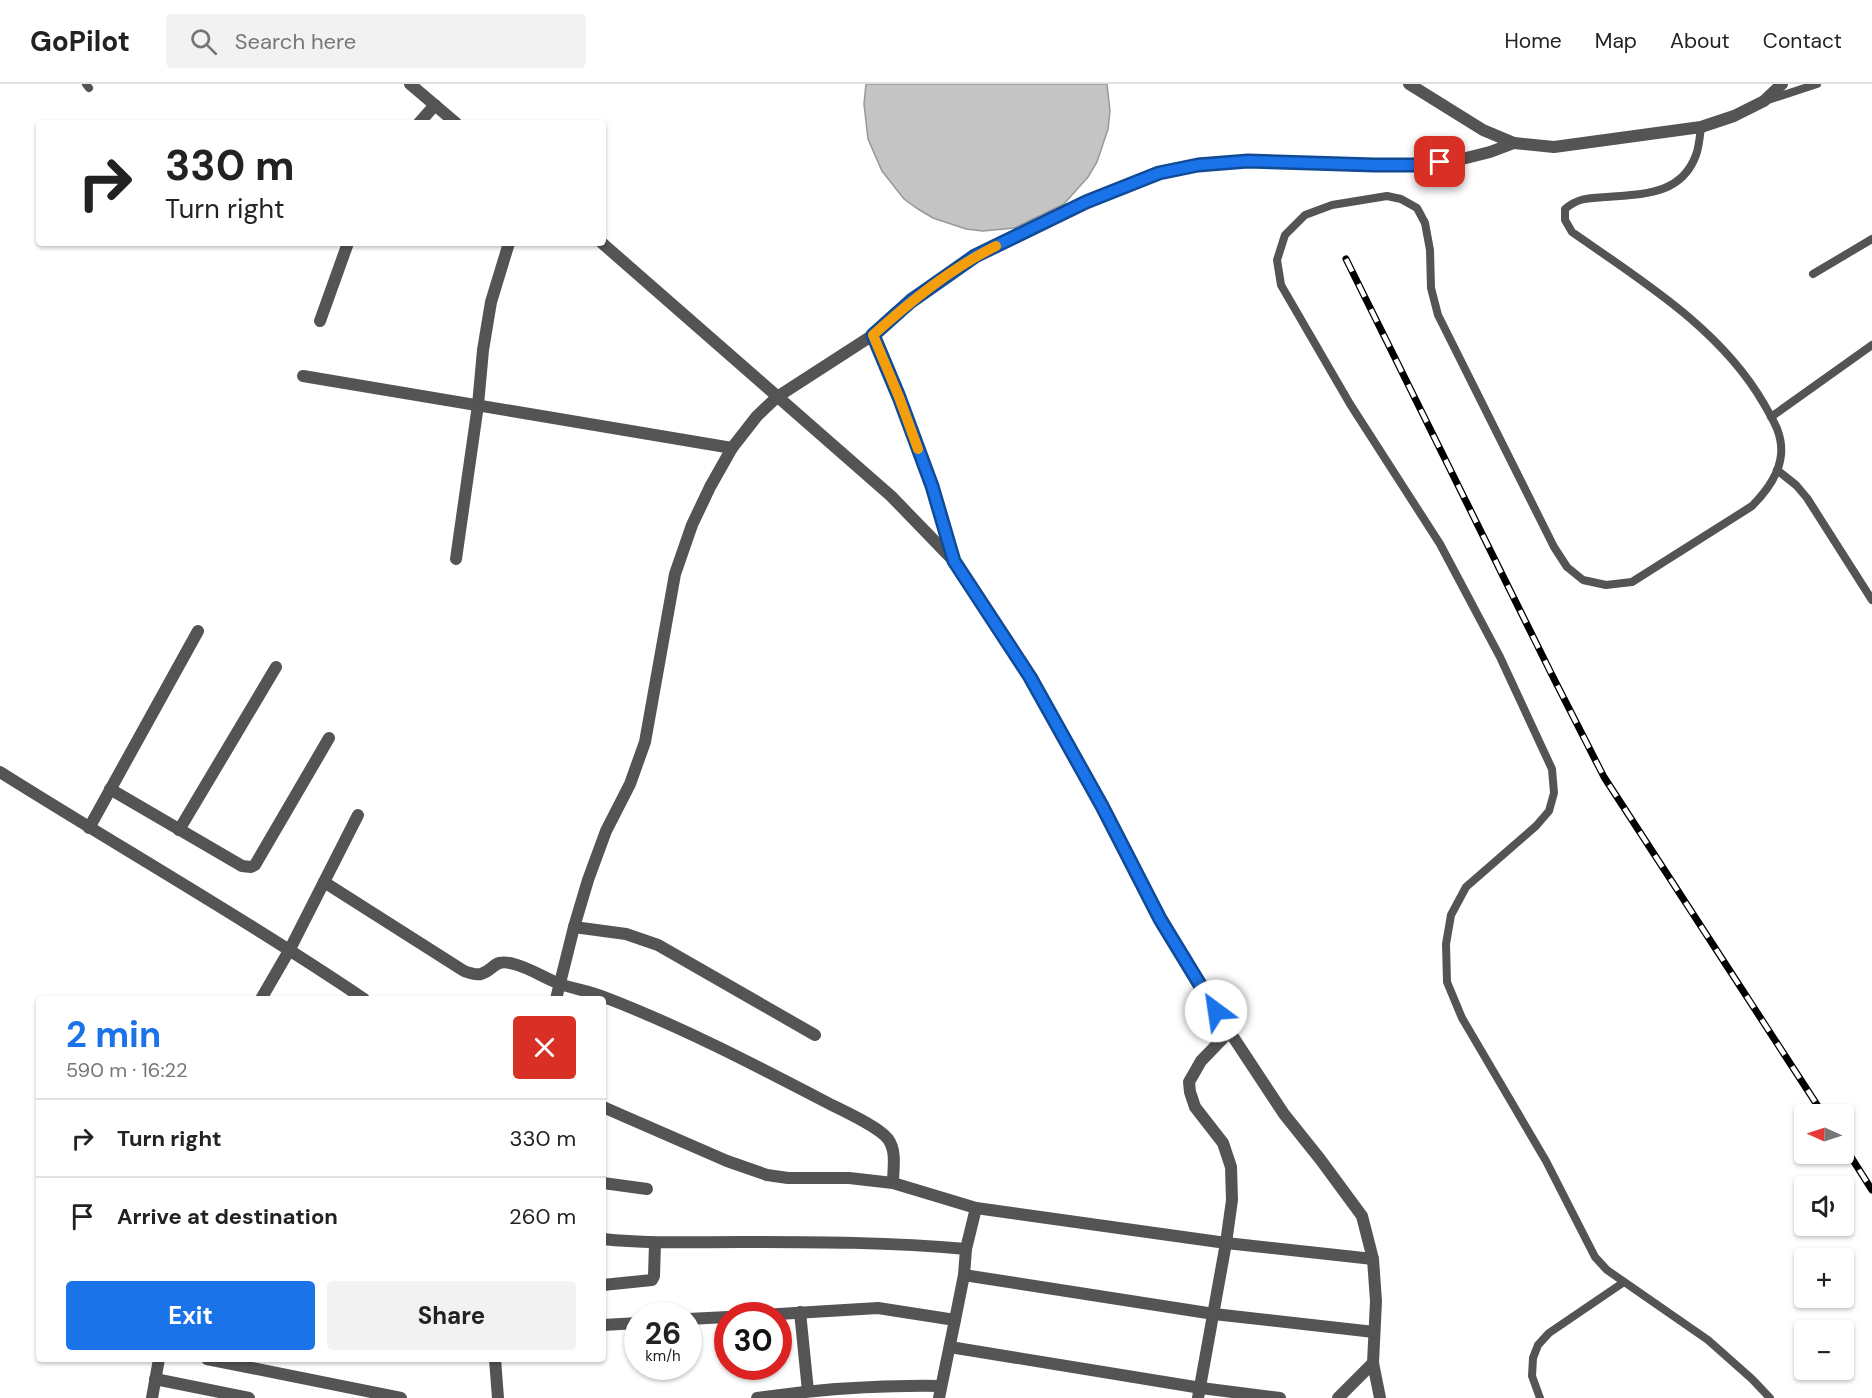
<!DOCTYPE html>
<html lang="en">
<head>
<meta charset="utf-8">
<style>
	:root { --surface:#fff; --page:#f2f2f2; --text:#222; --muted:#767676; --line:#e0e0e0; --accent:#1a73e8 }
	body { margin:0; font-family:"DM Sans",sans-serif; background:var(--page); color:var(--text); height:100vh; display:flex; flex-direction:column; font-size:22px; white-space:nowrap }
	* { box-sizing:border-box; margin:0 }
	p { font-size:20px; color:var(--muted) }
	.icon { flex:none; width:33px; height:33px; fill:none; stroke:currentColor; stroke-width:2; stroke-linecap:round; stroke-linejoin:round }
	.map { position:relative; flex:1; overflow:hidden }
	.side { position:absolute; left:36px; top:912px; width:570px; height:366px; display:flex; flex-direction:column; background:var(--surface); border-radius:6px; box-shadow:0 2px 4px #0004 }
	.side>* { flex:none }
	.guide { position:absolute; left:36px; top:36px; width:570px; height:126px; border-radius:6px; box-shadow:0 2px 4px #0004; background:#fff; color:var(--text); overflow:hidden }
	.needle { width:39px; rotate:273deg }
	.tools { position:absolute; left:1794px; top:1020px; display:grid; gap:12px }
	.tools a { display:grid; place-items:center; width:60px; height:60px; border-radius:6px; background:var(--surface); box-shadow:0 2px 4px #0004; font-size:30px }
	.speed { position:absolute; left:624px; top:1218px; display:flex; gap:12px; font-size:30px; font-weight:700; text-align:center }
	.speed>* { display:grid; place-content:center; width:78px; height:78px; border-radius:50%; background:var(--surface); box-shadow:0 2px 4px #0004; line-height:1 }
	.speed small { font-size:15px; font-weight:400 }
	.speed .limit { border:9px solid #d22; background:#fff; color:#111 }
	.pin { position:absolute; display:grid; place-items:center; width:51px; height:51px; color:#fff; margin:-26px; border-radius:12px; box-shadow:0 3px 9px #0006 }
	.me { position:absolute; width:66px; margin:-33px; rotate:329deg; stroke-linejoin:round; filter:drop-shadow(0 0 4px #0008) }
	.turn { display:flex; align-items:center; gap:21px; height:126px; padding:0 30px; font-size:27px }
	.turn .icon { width:78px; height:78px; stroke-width:2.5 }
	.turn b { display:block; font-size:42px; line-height:51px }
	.round { display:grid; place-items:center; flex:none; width:63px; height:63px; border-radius:6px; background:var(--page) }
	.summary { display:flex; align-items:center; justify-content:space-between; height:102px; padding:0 30px }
	h1 { font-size:36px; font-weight:700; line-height:45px; color:var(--accent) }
	.cta { display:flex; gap:12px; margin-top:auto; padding:12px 30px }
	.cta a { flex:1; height:69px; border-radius:6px; background:var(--accent); color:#fff; font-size:24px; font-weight:700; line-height:69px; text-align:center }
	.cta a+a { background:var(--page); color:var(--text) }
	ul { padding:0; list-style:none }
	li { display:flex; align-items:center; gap:18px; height:78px; padding:0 30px; border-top:2px solid var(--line) }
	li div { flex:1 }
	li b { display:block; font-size:22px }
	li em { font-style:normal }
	header { display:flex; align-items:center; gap:36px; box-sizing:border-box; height:84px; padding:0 30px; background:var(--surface); border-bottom:2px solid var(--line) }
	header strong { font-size:28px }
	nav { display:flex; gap:33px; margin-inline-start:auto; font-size:21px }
	.search { width:420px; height:54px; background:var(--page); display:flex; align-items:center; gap:15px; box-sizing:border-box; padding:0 21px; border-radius:6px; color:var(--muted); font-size:22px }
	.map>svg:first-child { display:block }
	.building { fill:#c4c4c4; stroke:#989898; stroke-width:1.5 }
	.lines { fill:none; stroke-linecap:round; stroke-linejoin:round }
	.lane { stroke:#545454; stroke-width:8 }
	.street { stroke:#545454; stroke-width:12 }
	.rail-casing { stroke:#000; stroke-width:7 }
	.rail { stroke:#fff; stroke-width:4.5; stroke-dasharray:14; stroke-linecap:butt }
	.route-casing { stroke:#114b97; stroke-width:15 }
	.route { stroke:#1a73e8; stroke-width:10 }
	.slow { stroke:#f59e0b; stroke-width:10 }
</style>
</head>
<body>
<header>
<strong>GoPilot</strong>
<div class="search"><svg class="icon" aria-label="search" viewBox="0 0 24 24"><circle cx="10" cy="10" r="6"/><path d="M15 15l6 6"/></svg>Search here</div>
<nav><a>Home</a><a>Map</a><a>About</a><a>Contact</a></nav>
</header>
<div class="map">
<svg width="1872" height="1314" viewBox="0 0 1872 1314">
	<rect width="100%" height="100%" fill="#fff"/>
	<!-- building -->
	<polygon class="building" points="866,0 1107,0 1110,27 1108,45 1097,78 1088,93 1064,120 1014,144 983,147 966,145 933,134 918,125 904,115 882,87 868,55 864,20"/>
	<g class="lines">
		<!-- lane -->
		<g class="lane">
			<polyline points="86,0 89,4"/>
			<polyline points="1768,16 1817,0"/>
			<path d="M 1701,43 C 1700,52 1699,63 1696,71 C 1681,112 1641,110 1605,113 C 1588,114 1578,114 1565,125 L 1565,136 L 1572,148 C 1642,197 1721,245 1764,320 C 1774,337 1783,352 1781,371 C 1779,391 1766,408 1752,422 L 1632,498 L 1606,501 L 1583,496 L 1567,483 L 1554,463 L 1438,231 L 1431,204 L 1430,166 L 1425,139 L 1417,124 L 1401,115 L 1387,112 L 1332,121 L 1305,131 L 1285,151 L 1277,176 L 1281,201 L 1350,320 L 1440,460 L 1500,573 L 1552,685 L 1554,709 L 1549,727 L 1536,742 L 1466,803 L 1451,831 L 1446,860 L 1447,898 L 1462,934 L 1546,1077 L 1595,1173 L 1607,1186 L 1708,1256 L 1752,1295 L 1770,1314"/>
			<polyline points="1813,190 1872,155"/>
			<polyline points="1771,333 1872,261"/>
			<polyline points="1777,386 1796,401 1807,414 1872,516"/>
			<polyline points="1540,1314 1532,1292 1533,1274 1538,1261 1549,1249 1624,1198"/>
		</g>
		<!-- street -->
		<g class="street">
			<polyline points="410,0 456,39"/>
			<polyline points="1409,0 1483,46 1514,59 1554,63 1701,43 1734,32 1764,17 1782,0"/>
			<polyline points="419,39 435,21"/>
			<polyline points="602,159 891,412 954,477 1030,593 1102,722 1160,835 1216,927 1284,1030 1320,1075 1362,1132 1373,1175 1376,1217 1373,1279 1380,1314"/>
			<polyline points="320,237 348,159"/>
			<polyline points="873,251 899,313 932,402 954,476"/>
			<polyline points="303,292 732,364"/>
			<polyline points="456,475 478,321 483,266 491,218 509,159"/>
			<path d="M 0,688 C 121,764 245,835 364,915"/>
			<polyline points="110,705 242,782 251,783 255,781 329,654"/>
			<polyline points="89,744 198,547"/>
			<polyline points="179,746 276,583"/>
			<path d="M 324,798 L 464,887 C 469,889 475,891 481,890 C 495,886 493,874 514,880 C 530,884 544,894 560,900 C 574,905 589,907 604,913 C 680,942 753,980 826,1018 C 841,1026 878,1042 888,1055 C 897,1067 893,1085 893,1099"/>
			<polyline points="574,843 626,850 658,861 815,951"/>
			<polyline points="261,915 290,865 358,731"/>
			<polyline points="556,915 574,843 588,796 606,747 630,700 645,658 675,490 692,441 710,403 732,364 757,332 777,313 873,251 911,217 975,172 1086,118 1159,89 1198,80 1248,77 1374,81 1419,81 1462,75 1490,68 1514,59"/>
			<polyline points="603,1023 727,1077 767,1091 788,1094 849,1094 893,1099 976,1124 1226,1159 1373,1175"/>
			<polyline points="603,1099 647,1105"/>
			<path d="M 603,1155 C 649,1160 695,1158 741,1158 C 816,1158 891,1158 966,1165"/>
			<polyline points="964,1191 1214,1230 1374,1248"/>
			<polyline points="603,1201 652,1196 654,1192 655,1159"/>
			<polyline points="800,1228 808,1307"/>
			<polyline points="746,1232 878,1224 955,1236"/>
			<polyline points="688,1235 728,1233"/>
			<polyline points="603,1241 638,1239"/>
			<polyline points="950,1263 1201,1304 1280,1314"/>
			<polyline points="207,1275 401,1314"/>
			<polyline points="495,1275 498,1314"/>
			<polyline points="155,1295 249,1314"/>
			<polyline points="152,1314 159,1275"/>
			<path d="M 757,1314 C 819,1305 879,1301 941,1302"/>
			<polyline points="939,1314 955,1236 964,1191 966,1165 976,1124"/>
			<polyline points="1198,1314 1226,1159 1232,1116 1231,1083 1223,1059 1195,1023 1190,1008 1189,998 1201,977 1229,948"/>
			<polyline points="1338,1314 1373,1279"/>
		</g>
		<!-- rail casing -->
		<g class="rail-casing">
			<g id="rail">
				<polyline points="1346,175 1551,589 1604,693 1823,1030"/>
				<polyline points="1844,1062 1872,1106"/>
			</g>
		</g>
		<!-- rail -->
		<use href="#rail" class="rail"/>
	</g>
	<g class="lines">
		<!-- route casing -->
		<g class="route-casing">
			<polyline id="route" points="1216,927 1160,835 1102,722 1030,593 954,477 932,402 899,313 873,251 911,217 975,172 1086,118 1159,89 1198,81 1248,77 1374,81 1419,81 1440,78"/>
		</g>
		<!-- route -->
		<use href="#route" class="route"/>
		<!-- slow -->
		<path class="slow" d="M 918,365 L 899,313 L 873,251 C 911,217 950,185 996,162"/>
	</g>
</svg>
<div class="tools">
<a><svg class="needle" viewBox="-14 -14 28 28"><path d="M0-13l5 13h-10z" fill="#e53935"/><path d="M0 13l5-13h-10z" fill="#767676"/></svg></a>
<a><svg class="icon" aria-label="sound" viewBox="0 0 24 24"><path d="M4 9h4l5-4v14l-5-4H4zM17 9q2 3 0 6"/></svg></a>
<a>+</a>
<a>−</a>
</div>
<div class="speed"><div>26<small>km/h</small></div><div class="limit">30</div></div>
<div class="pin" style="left:1440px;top:78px;background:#d93025"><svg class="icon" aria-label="arrive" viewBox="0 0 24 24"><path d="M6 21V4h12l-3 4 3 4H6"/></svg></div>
<svg class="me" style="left:1216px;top:927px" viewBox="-20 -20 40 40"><circle r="19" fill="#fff"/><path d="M0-13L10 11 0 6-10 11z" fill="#1a73e8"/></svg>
<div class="guide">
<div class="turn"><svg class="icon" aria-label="right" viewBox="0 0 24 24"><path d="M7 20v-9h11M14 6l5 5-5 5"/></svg><div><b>330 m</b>Turn right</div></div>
</div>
<section class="side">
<div class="summary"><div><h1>2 min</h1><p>590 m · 16:22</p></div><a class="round" style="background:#d93025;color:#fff"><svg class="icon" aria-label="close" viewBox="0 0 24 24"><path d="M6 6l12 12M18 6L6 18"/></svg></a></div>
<ul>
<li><svg class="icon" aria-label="right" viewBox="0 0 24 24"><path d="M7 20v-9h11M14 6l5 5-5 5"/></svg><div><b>Turn right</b></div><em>330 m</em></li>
<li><svg class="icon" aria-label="arrive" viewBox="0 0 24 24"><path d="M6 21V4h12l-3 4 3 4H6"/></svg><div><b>Arrive at destination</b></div><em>260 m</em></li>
</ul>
<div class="cta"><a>Exit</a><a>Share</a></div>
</section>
</div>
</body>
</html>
